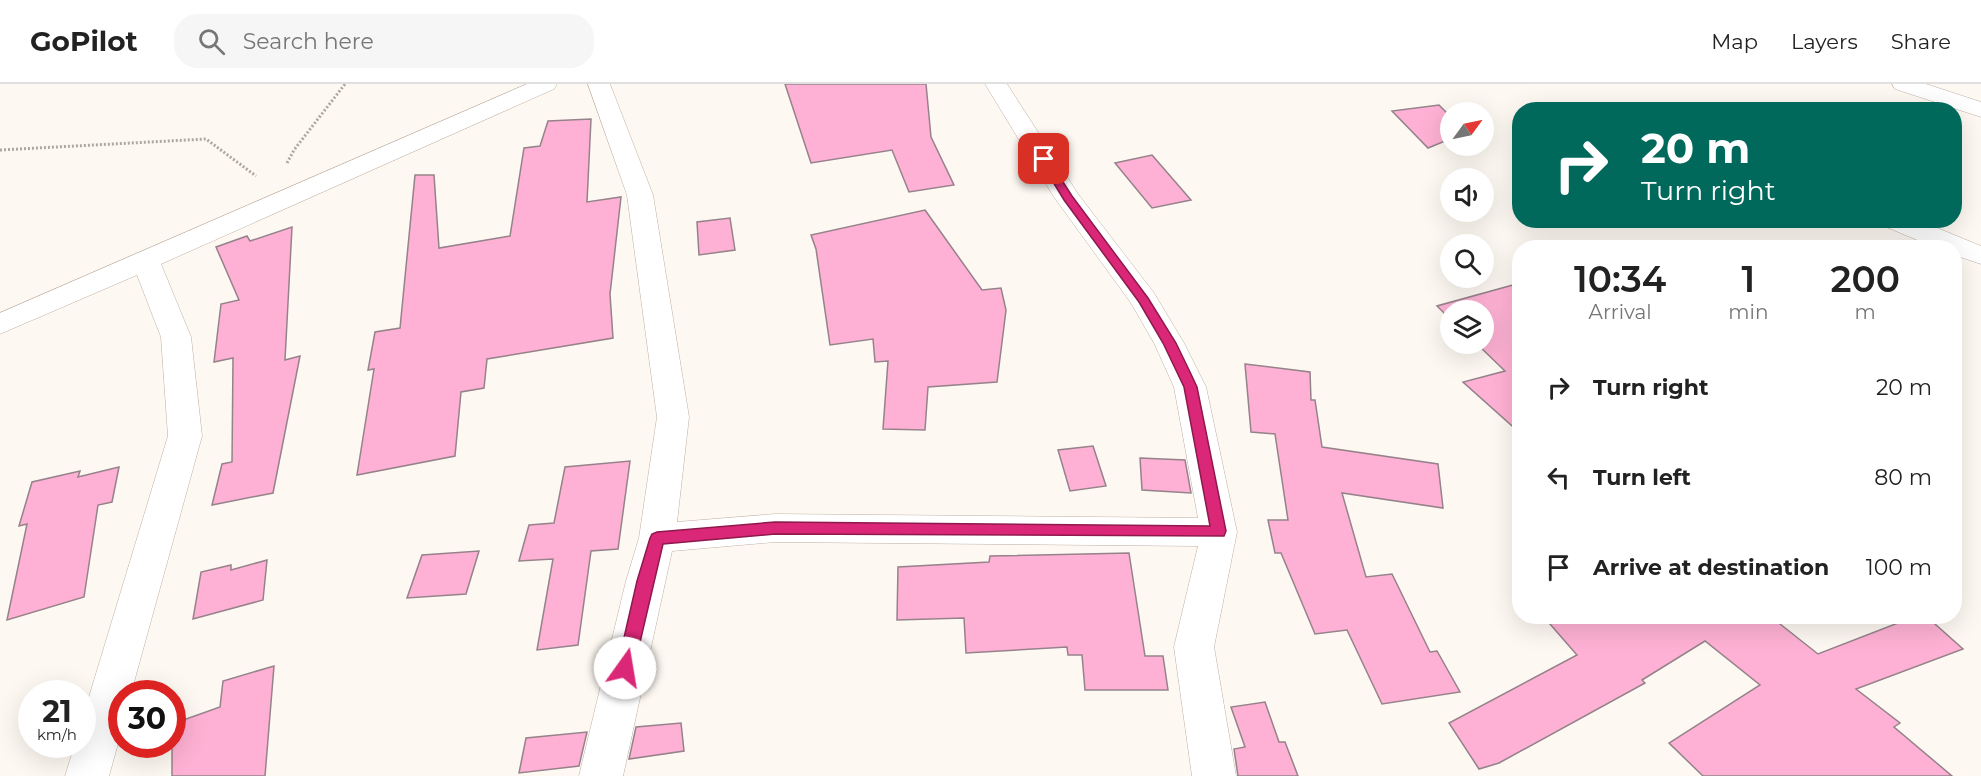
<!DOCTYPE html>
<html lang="en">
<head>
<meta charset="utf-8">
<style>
	:root { --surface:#fff; --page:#f6f6f6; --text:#222; --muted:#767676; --line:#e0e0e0 }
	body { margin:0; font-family:Montserrat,sans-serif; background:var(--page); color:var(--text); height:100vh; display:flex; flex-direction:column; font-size:22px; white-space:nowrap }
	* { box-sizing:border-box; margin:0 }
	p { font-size:20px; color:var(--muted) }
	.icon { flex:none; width:33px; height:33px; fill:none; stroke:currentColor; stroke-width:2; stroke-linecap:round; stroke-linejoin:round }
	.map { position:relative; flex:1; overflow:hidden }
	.sheet { position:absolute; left:1512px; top:156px; width:450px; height:384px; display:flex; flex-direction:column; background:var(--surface); border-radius:24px; box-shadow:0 6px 24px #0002 }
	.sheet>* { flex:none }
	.guide { position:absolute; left:1512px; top:18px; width:450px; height:126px; border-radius:24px; box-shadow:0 6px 24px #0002; background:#00695c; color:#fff; overflow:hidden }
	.needle { width:39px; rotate:57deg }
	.tools { position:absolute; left:1440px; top:18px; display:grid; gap:12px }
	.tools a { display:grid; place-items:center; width:54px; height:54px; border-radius:50%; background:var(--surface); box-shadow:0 6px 24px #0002; font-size:30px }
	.speed { position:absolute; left:18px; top:596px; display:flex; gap:12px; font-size:30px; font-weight:700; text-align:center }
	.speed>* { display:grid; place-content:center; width:78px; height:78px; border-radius:50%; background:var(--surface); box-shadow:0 6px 24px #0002; line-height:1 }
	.speed small { font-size:15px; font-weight:400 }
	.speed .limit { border:9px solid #d22; background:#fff; color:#111 }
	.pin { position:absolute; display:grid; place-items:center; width:51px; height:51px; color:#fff; margin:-26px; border-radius:12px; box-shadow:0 3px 9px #0006 }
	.me { position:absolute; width:66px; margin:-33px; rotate:13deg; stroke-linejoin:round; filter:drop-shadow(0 0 4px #0008) }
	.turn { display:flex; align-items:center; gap:21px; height:126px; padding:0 30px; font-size:27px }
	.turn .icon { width:78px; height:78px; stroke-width:2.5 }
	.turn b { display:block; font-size:42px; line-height:51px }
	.eta { display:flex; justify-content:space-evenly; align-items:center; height:102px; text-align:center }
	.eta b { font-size:36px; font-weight:600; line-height:42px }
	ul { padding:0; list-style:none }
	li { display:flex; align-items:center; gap:18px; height:90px; padding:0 30px }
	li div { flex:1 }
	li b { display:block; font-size:22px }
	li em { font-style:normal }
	header { display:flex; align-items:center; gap:36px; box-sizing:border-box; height:84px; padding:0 30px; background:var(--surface); border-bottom:2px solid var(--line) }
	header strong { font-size:28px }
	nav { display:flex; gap:33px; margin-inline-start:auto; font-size:21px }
	.search { width:420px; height:54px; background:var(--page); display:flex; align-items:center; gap:15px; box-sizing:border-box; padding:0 21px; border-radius:24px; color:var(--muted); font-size:22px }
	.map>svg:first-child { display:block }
	.building { fill:#feb1d4; stroke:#95828a; stroke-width:1.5 }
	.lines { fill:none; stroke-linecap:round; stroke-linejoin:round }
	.street-casing { stroke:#beafa2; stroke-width:1 }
	.path { stroke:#ada7a1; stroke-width:3; stroke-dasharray:2 2; stroke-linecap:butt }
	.street { fill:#fff; fill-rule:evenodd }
	.route { fill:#db2777; stroke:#8e194d; stroke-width:1.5 }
</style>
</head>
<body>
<header>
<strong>GoPilot</strong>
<div class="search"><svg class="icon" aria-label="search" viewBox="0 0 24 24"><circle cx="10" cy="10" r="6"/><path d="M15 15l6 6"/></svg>Search here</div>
<nav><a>Map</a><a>Layers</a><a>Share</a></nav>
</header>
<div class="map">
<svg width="1981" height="692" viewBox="0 0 1981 692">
	<rect width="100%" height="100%" fill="#fef8f2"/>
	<!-- building -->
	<g class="building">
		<polygon points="785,0 926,0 931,53 954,101 909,108 892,66 811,79"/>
		<polygon points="1439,21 1450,32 1450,55 1428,64 1392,27"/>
		<polygon points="591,35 587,118 621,113 610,210 613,254 487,275 484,304 461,308 455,372 357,391 374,285 368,286 375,248 400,244 415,91 434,91 439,164 510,152 524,64 540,62 548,37"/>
		<polygon points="1152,71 1191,116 1152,124 1115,79"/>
		<polygon points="925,126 982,206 1001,204 1006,226 997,298 928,303 925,346 883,345 888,277 875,278 873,255 830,261 816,165 811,151"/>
		<polygon points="730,134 735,166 699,171 697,138"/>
		<polygon points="292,143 285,276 300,272 273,409 212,421 222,380 232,378 233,274 214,278 221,220 239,216 216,163 247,152 250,157"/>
		<polygon points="1520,199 1520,349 1463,298 1505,287 1477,260 1484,260 1484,226 1450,226 1450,235 1437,222"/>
		<polygon points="1245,280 1310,288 1311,316 1315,316 1322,363 1438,380 1443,424 1342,409 1366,493 1392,490 1430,568 1437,567 1460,608 1382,620 1347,546 1315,550 1281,469 1275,469 1268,436 1288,436 1275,350 1251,348"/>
		<polygon points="1093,362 1106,402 1070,407 1058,366"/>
		<polygon points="1140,374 1185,376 1191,409 1142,406"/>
		<polygon points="630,377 618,465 591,467 578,561 537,566 553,475 519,477 529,441 554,439 565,383"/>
		<polygon points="119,383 112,418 98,421 84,513 7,536 27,440 19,442 32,398 80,387 78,393"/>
		<polygon points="479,467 466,510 407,514 422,471"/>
		<polygon points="1129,469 1145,572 1163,572 1168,606 1085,606 1082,571 1068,571 1067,563 966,569 964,534 897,536 898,483 989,478 990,472"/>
		<polygon points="267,476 263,516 193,535 201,488 231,481 231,486"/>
		<polygon points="1543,532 1770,532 1818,570 1916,532 1926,532 1963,565 1856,605 1900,639 1894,643 1952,692 1703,692 1669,659 1760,601 1705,557 1642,596 1645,599 1499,679 1479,685 1449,639 1577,571"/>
		<polygon points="274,582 265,692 172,692 172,640 220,623 223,597"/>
		<polygon points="1265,618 1279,658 1285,658 1298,692 1238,692 1234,665 1245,663 1231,623"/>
		<polygon points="681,639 684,667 629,675 636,643"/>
		<polygon points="587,648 579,682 519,689 526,654"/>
	</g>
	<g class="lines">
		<!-- street casing -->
		<g class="street-casing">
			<g id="street">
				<polygon points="527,0 557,0 554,5 161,180 191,253 202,352 131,609 122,609 122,645 109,692 65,692 75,660 82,660 82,636 168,352 161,253 137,191 0,250 0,229"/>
				<polygon points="588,0 610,0 653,111 689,333 677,438 775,430 1198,434 1174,303 1154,259 1131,219 1054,113 985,0 1007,0 1078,110 1154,209 1184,259 1206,303 1237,448 1214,563 1236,692 1192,692 1174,563 1198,462 775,458 672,467 623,692 579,692 626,497 639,454 657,333 627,111"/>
				<polygon points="1892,0 1926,0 1981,18 1981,33 1895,5"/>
				<polygon points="1880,136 1918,136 1981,162 1981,180 1954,171 1954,164 1936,164 1884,142"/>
			</g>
		</g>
		<!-- path -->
		<g class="path">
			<polyline points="0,66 206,55 256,92"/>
			<polyline points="287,79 294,66 345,0"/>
		</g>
		<!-- street -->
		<use href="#street" class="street"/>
	</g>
	<!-- route -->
	<polygon class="route" points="1044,72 1047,73 1072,112 1148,214 1176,259 1190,288 1197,303 1226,447 1224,452 775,450 663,460 634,584 631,589 625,591 620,589 617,584 637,497 650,454 652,450 657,448 775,438 1210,442 1184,303 1163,259 1139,218 1064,116 1039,75"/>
</svg>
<div class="tools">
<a><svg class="needle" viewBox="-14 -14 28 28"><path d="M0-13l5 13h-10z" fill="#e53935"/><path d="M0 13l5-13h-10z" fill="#767676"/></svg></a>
<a><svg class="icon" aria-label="sound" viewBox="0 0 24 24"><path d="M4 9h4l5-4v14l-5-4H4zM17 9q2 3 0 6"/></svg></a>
<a><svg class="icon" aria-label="search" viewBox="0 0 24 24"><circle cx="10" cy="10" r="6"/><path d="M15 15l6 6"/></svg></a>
<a><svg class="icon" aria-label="layers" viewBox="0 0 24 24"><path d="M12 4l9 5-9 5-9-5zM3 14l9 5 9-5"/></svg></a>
</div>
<div class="speed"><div>21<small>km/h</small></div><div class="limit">30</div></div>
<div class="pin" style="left:1044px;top:75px;background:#d93025"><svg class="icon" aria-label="arrive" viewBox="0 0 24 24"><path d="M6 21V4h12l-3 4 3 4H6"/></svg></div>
<svg class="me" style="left:625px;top:584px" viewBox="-20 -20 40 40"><circle r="19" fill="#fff"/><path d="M0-13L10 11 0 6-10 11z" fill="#db2777"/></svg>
<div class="guide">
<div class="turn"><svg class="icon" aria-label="right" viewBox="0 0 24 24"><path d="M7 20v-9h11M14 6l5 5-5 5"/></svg><div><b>20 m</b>Turn right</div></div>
</div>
<section class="sheet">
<div class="eta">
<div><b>10:34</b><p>Arrival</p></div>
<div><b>1</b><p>min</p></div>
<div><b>200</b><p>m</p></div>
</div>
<ul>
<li><svg class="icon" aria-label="right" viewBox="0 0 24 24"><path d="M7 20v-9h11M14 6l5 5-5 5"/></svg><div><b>Turn right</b></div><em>20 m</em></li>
<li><svg class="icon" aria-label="left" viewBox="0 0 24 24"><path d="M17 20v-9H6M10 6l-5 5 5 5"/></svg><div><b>Turn left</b></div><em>80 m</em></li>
<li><svg class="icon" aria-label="arrive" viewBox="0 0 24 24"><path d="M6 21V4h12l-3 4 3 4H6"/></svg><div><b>Arrive at destination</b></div><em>100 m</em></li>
</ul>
</section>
</div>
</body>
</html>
